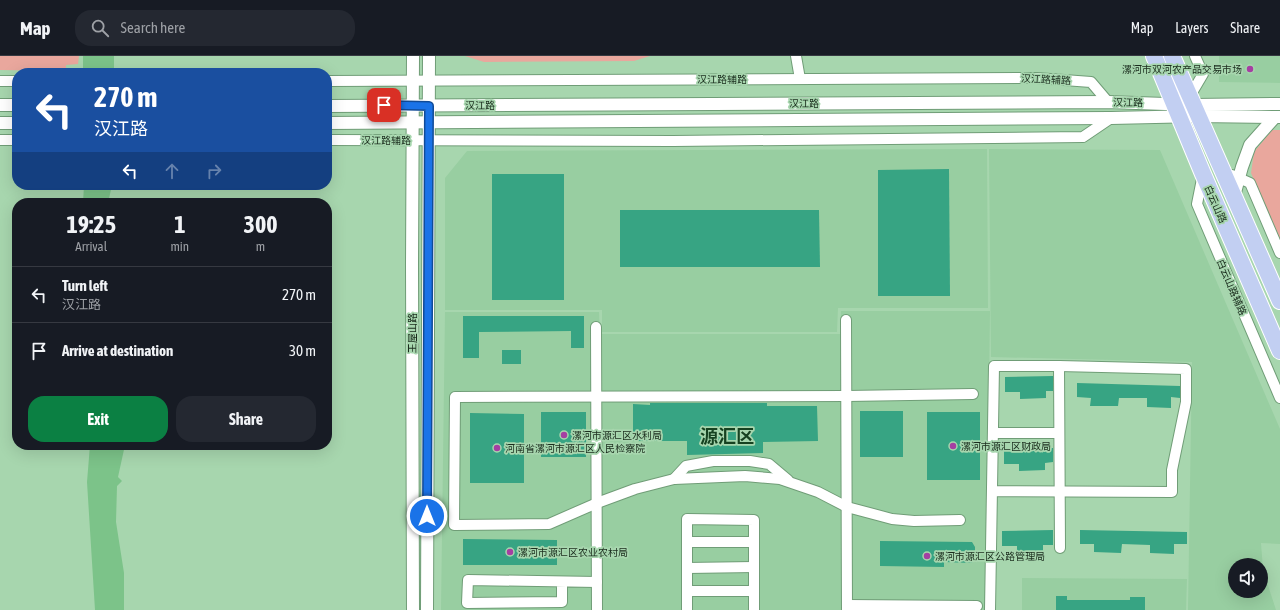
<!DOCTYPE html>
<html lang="en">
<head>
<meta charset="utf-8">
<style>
	:root { --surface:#171b24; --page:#242831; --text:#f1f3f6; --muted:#9ea1a6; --line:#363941; --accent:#0b8043 }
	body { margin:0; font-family:"Asap Condensed","Noto Sans SC",sans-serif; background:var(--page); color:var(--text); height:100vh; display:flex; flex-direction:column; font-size:15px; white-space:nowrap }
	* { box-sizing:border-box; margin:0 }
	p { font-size:13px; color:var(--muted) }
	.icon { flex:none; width:22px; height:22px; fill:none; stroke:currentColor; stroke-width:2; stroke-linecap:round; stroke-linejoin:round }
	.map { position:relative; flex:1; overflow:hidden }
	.drawer { position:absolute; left:12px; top:142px; width:320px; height:252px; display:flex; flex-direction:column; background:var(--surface); border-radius:16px; box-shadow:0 4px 16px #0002 }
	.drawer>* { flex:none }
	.guide { position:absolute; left:12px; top:12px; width:320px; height:122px; border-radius:16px; box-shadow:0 4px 16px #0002; background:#1a4fa0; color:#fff; overflow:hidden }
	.fabs { position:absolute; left:1228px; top:502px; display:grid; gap:8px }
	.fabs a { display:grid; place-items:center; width:40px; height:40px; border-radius:50%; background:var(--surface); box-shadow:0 4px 16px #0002; font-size:20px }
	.pin { position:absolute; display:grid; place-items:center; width:34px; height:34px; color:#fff; margin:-17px; border-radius:8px; box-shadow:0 2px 6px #0006 }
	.me { position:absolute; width:44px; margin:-22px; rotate:0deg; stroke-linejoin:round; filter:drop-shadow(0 0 3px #0008) }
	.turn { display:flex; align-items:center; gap:14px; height:84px; padding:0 16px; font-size:18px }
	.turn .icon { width:52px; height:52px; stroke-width:2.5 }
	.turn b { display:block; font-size:28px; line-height:34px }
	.lanes { display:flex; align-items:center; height:38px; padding:0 16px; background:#0003; justify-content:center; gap:20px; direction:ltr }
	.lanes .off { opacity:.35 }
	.eta { display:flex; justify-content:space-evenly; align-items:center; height:68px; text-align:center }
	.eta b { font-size:24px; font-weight:700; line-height:28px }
	.button { display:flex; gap:8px; margin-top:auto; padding:8px 16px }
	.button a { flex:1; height:46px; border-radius:16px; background:var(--accent); color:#fff; font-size:16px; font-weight:700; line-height:46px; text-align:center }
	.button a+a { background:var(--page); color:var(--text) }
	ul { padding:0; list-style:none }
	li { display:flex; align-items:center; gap:12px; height:56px; padding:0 16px; border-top:1px solid var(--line) }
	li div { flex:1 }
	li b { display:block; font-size:15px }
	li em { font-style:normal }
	header { display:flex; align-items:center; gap:24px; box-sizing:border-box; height:56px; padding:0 20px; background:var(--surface); border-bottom:1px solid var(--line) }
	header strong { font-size:19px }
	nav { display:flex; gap:22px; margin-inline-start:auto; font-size:14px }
	.search { width:280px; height:36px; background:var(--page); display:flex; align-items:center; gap:10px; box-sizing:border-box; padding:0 14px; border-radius:16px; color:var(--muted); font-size:15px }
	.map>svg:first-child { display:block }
	.built { fill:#98cea1; fill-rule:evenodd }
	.green { fill:#e9a79d }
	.water { fill:#7cc389 }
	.building { fill:#37a483 }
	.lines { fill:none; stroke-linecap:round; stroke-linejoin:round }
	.minor-casing { stroke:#709d77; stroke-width:12 }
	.tertiary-casing { stroke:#709d77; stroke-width:14 }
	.trunk-casing { stroke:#fff; stroke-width:18 }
	.minor { stroke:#fff; stroke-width:10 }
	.tertiary { stroke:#fff; stroke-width:12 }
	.trunk { stroke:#c2cff2; stroke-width:16 }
	.route-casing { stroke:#114b97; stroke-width:10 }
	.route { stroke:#1a73e8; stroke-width:7 }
	.poi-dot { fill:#a53fa2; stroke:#a7d6ae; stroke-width:1.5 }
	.labels { text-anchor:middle; stroke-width:3.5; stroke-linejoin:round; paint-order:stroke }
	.poi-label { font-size:10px; fill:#1a2c1d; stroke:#a7d6ae; text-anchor:start }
	.street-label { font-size:10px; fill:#1a2c1d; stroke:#a7d6ae }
	.town-label { font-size:18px; font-weight:bold; fill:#164221; stroke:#a7d6ae }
</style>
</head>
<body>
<header>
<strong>Map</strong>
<div class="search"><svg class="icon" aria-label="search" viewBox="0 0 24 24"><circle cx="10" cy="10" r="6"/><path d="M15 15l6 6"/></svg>Search here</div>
<nav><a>Map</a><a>Layers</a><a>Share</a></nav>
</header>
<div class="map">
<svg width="1280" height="554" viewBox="0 0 1280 554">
	<rect width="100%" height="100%" fill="#a7d6ae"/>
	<!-- built -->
	<g class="built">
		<polygon points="1219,0 1280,0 1280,27 1219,26"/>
		<polygon points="987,93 988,252 838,252 837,276 602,276 602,254 445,254 445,122 467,95"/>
		<path d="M 989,93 L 1160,94 L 1280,373 L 1280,488 L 1261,487 L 1263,514 L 1276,554 L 1188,554 L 1192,306 L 991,301 ZM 1235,509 L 1261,509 L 1261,535 L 1235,535 Z"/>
		<polygon points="841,255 990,255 986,554 441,554 445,256 599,256 600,278 840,278"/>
		<polygon points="1022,522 1187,523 1186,554 1022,554"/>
	</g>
	<!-- green -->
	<g class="green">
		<polygon points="0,0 79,0 78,8 66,9 66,15 0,14"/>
		<polygon points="465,0 650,0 634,5 484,6"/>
		<polygon points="1272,74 1280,74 1280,184 1251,117 1254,96"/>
	</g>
	<!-- water -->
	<g class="water">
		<rect x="83" y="0" width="31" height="17"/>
		<polygon points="84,129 112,129 108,147 83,147"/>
		<polygon points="90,389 125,389 118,421 122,425 117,430 116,466 124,517 124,554 95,554 87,426"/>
	</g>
	<!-- building -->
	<g class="building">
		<polygon points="949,113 950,240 878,240 878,114"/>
		<rect x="492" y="118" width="72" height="126"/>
		<polygon points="620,154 819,154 820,211 620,211"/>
		<polygon points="463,260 584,260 584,292 571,292 571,275 479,276 479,302 463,302"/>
		<rect x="502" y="294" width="19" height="14"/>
		<polygon points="1053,320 1053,335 1046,335 1046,342 1020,343 1020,336 1005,336 1005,321"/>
		<polygon points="1077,327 1180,330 1180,342 1171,341 1171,352 1147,351 1147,342 1119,342 1118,350 1090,350 1091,342 1077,341"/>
		<polygon points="650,347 767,347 767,350 817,350 818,385 763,386 763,397 687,399 687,385 633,385 633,348 650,349"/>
		<rect x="860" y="355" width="43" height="46"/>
		<rect x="541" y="356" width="45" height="45"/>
		<rect x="927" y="356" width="53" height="68"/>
		<polygon points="470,357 524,358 524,427 470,427"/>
		<polygon points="1053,392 1053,406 1045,407 1045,414 1019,415 1019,408 1004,408 1004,393"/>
		<polygon points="1053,474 1053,489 1043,489 1043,496 1017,497 1017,490 1002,490 1002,475"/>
		<polygon points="1080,474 1187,476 1187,488 1174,488 1174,498 1150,497 1150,489 1122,488 1121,497 1094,496 1094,488 1080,488"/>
		<polygon points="463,483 557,484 557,509 463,509"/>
		<polygon points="880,485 972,486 975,491 975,496 972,507 944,506 944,511 880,510"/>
		<polygon points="1056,540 1067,540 1067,544 1130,544 1130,541 1145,541 1145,554 1056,554"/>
	</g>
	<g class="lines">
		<!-- minor casing -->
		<g class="minor-casing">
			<g id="minor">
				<polyline points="796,0 800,23"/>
				<polyline points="0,25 17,25"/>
				<polyline points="327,25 1037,22 1091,26 1108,46"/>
				<polyline points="1190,40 1203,18 1195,0"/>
				<polyline points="0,84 17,84"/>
				<polyline points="327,84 673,85 1083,81 1111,62"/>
				<polyline points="1203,118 1197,148 1280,342"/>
				<polyline points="1232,119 1250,127 1280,197"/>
				<polyline points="846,264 847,554"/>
				<polyline points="596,271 597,554"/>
				<polyline points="1059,310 1060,492"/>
				<polyline points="993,377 1059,377"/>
				<polyline points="674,423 686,410 713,405 750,405 769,408 788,424"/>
				<polyline points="960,464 914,465 892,463 847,451 818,436 780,423 745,420 674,423 635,433 597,447 549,468 454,469 455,341 847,340 973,338"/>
				<polyline points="687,486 754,486"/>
				<polyline points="687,512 754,511"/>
				<polyline points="562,526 562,546 467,547 468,524 597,526"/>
				<polyline points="687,535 754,535"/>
				<polyline points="847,549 977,550"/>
				<polyline points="687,554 687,463 754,464 754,554"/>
				<polyline points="990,554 994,310 1059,310 1186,313 1186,346 1172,414 1172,436 992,435"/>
			</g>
		</g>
		<!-- tertiary casing -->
		<g class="tertiary-casing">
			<g id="tertiary">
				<polyline points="0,49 17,49"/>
				<polyline points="327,50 1108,46 1194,49 1280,48"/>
				<polyline points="0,67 17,67"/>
				<polyline points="327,67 1111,62 1199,60 1280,61"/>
				<polyline points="1234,140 1242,111 1250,89 1275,61"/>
				<polyline points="413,554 412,209 413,0"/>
				<polyline points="427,554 429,0"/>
			</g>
		</g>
		<!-- trunk casing -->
		<g class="trunk-casing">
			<g id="trunk">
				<polyline points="1154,0 1203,118 1280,295"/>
				<polyline points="1172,0 1280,245"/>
			</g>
		</g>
		<!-- minor -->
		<use href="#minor" class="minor"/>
		<!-- tertiary -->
		<use href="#tertiary" class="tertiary"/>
		<!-- trunk -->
		<use href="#trunk" class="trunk"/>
	</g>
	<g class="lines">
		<!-- route casing -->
		<g class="route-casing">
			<polyline id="route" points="384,49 429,50 427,460"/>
		</g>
		<!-- route -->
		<use href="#route" class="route"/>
	</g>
	<!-- markers -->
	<g class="poi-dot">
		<circle cx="1250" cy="13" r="4"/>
		<circle cx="564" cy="379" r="4"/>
		<circle cx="953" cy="390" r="4"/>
		<circle cx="497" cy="392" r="4"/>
		<circle cx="510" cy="496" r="4"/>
		<circle cx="927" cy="500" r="4"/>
	</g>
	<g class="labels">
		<!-- poi labels -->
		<g class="poi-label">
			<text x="1242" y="17" text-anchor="end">漯河市双河农产品交易市场</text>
			<text x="572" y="383">漯河市源汇区水利局</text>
			<text x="961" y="394">漯河市源汇区财政局</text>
			<text x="505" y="396">河南省漯河市源汇区人民检察院</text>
			<text x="518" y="500">漯河市源汇区农业农村局</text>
			<text x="935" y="504">漯河市源汇区公路管理局</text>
		</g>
		<!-- street labels -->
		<g class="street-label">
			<text x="722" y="27">汉江路辅路</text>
			<text transform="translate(1046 23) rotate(3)" y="4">汉江路辅路</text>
			<text transform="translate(1128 46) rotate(1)" y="4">汉江路</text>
			<text x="804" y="51">汉江路</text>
			<text x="480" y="53">汉江路</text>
			<text x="386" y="88">汉江路辅路</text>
			<text transform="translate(1216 148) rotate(66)" y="4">白云山路</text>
			<text transform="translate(1232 231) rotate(67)" y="4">白云山路辅路</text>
			<text transform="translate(412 277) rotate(-90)" y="4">王屋山路</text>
		</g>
		<!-- town labels -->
		<g class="town-label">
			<text x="727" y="387">源汇区</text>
		</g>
	</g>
</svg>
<div class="fabs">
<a><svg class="icon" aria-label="sound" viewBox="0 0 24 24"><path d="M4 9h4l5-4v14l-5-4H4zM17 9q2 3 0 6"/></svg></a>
</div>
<div class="pin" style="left:384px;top:49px;background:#d93025"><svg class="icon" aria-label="arrive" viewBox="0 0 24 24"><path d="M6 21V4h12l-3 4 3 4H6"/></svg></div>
<svg class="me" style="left:427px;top:460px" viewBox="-20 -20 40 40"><circle r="17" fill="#1a73e8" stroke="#fff" stroke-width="3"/><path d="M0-11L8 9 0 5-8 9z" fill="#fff"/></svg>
<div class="guide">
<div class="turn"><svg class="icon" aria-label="left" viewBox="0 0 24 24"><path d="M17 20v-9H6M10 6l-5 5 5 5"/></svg><div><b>270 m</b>汉江路</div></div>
<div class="lanes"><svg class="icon" aria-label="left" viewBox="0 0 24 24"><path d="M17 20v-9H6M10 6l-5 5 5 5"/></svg><svg class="icon off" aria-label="ahead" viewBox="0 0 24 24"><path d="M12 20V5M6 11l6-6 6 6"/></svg><svg class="icon off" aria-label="right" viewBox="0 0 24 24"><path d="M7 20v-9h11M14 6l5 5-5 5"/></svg></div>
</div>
<section class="drawer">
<div class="eta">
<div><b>19:25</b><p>Arrival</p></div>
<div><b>1</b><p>min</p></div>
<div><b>300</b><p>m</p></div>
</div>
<ul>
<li><svg class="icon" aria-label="left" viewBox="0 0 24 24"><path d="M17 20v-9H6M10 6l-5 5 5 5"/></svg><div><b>Turn left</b><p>汉江路</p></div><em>270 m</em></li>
<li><svg class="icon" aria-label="arrive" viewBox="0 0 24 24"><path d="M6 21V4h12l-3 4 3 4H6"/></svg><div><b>Arrive at destination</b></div><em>30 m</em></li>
</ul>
<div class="button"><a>Exit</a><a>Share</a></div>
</section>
</div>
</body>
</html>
